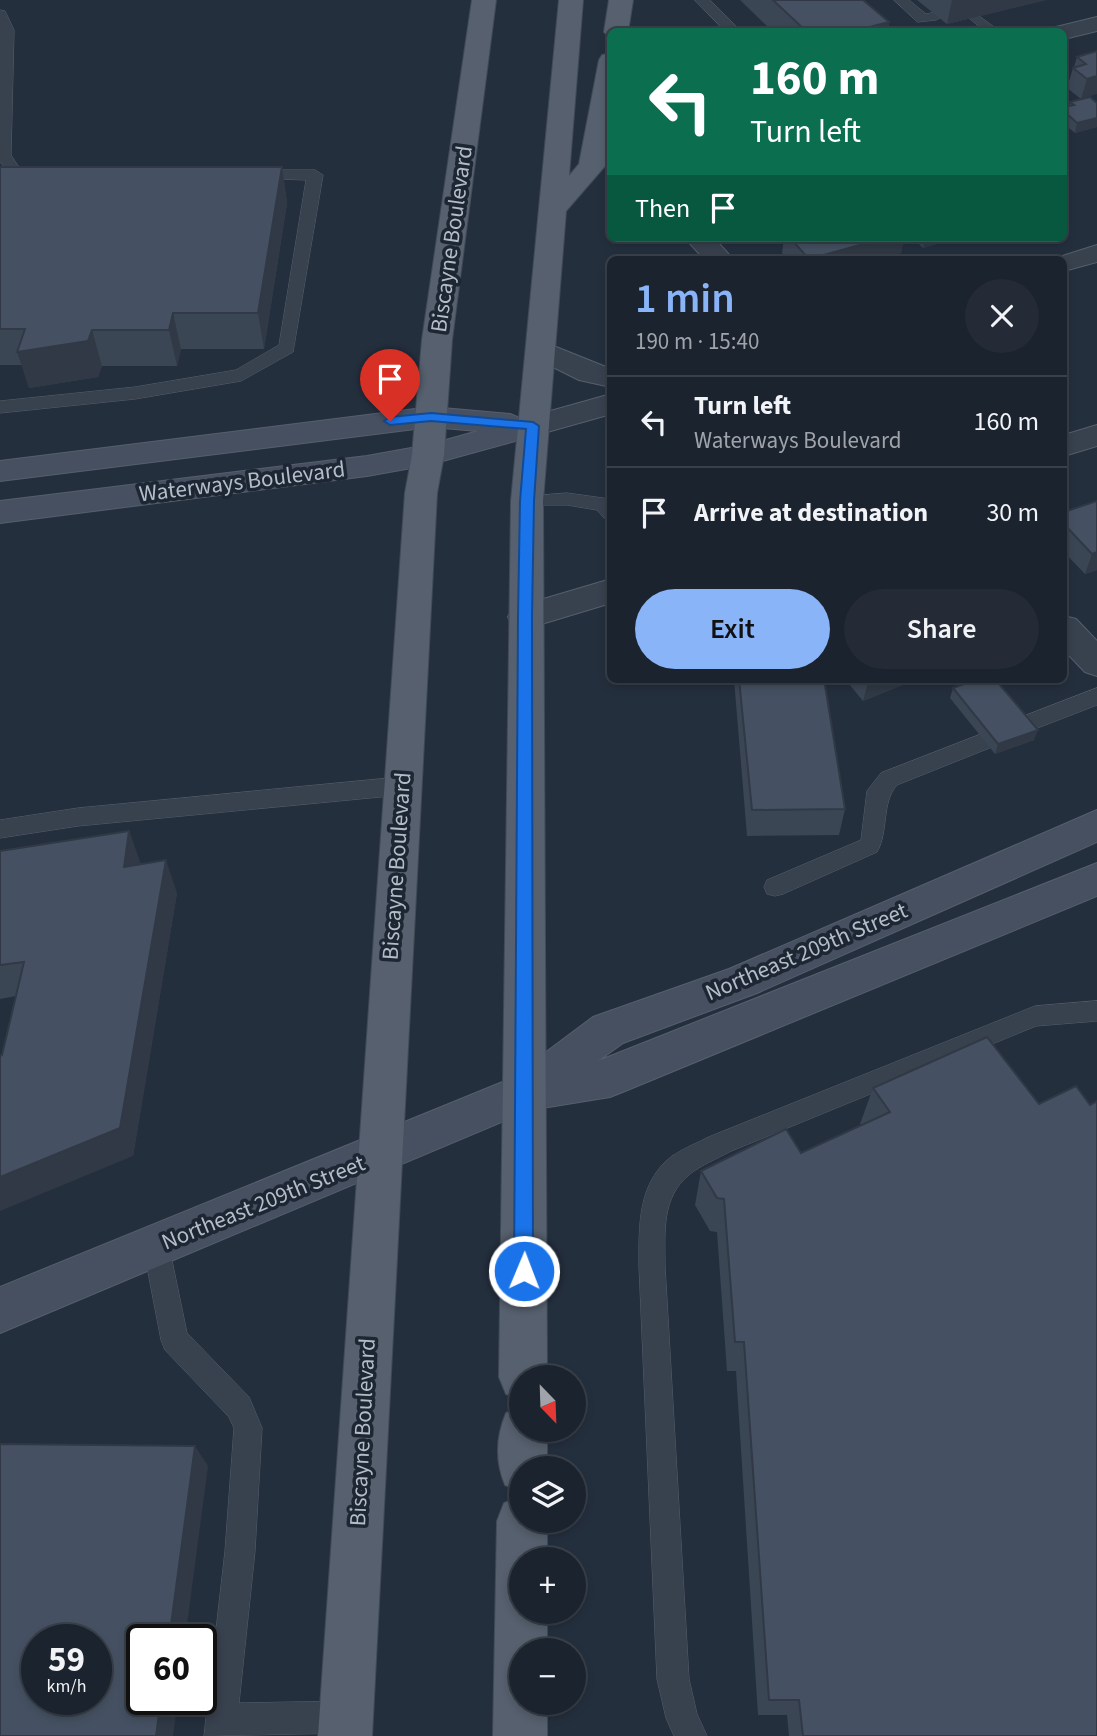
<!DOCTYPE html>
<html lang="en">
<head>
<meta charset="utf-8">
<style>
	:root { --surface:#1b232e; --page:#242b36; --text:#f1f3f6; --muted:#a0a4aa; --line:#39404a; --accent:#8ab4f8 }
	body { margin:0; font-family:"Source Sans 3",sans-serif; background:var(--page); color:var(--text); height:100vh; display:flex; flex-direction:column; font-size:26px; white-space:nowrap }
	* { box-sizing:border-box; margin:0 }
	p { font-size:23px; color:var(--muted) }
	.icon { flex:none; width:38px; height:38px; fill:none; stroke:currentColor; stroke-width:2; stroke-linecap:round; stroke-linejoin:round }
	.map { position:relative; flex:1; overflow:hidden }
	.side { position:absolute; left:607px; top:256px; width:460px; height:427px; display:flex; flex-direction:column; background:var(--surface); border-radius:10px; box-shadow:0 4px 10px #0003,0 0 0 2px var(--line) }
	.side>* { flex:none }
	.guide { position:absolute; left:607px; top:28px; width:460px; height:214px; border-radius:10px; box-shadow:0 4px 10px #0003,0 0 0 2px var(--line); background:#0b6e4f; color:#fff; overflow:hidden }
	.needle { width:46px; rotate:157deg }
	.controls { position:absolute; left:509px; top:1365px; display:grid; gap:14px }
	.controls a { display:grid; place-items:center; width:77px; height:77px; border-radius:50%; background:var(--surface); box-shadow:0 4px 10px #0003,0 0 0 2px var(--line); font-size:35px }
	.speed { position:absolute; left:21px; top:1624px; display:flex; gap:14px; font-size:35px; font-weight:700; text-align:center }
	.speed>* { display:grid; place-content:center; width:91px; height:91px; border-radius:50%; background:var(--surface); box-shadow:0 4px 10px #0003,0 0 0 2px var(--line); line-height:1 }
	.speed small { font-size:18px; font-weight:400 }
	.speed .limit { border:4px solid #111; border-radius:10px; background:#fff; color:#111 }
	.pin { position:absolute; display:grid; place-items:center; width:60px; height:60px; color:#fff; margin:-72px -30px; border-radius:50% 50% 50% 0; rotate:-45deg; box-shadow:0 0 7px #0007 }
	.pin .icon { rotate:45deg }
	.me { position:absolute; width:77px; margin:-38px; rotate:1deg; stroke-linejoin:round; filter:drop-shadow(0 0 5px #0008) }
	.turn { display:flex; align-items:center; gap:24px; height:147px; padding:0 28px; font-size:32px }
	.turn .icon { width:91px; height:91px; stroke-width:2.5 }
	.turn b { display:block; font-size:49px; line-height:60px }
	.then { display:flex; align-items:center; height:66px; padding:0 28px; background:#0003; gap:14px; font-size:26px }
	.round { display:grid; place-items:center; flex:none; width:74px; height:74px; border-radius:37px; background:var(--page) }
	.summary { display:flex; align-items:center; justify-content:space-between; height:119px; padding:0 28px }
	h1 { font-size:42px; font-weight:600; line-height:52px; color:var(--accent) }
	.button { display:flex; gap:14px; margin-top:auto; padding:14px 28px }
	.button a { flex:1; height:80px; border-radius:42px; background:var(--accent); color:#111; font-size:28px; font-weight:600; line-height:80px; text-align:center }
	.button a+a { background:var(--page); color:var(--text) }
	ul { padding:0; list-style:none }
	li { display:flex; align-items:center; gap:21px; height:91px; padding:0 28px; border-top:2px solid var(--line) }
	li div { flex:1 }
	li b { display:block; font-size:26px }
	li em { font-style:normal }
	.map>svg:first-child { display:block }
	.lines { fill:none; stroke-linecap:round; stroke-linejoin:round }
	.lane-casing { stroke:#565f6c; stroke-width:1 }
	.street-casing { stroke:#565f6c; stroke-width:2 }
	.secondary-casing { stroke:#565f6c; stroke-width:2 }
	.primary-casing { stroke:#414a57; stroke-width:2 }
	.lane { fill:#38414e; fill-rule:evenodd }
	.street { fill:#38414e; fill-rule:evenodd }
	.secondary { fill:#465061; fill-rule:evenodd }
	.primary { fill:#56606e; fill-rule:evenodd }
	.wall { fill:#3b4654 }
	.shaded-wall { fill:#303945 }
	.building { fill:#455162; stroke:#303945; stroke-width:2; fill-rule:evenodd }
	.route { fill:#1a73e8; stroke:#114b97; stroke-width:2 }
	.labels { text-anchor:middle; stroke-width:7; stroke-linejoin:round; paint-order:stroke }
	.street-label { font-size:23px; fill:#b4bcc9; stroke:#1d2633 }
</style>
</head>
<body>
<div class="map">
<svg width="1097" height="1736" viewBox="0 0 1097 1736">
	<rect width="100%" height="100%" fill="#242f3e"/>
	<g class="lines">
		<!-- lane casing -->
		<g class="lane-casing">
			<g id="lane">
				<polygon points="695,0 710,0 742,32 726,32"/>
				<polygon points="894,0 909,0 926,14 936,12 943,16 936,20 918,22"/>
				<polygon points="0,10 5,11 14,30 11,155 18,166 43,174 46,177 38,182 8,172 0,162"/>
				<polygon points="975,13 1001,32 985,32 968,17"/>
				<polygon points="254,170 315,170 323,175 293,352 241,381 135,399 0,413 0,401 135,387 236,370 279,345 306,180 249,178 246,175 249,172"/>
				<polygon points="567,493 610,499 611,519 604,518 597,510 567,505 520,505 518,501 520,497"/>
				<polygon points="1097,688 1097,705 1022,734 1014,732 1011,726 1014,720"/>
				<path d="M 984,733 L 992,735 L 995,741 L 992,747 L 897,785 C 881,803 889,831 877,852 L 783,894 L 775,896 L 767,894 L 764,887 L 767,880 L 861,840 L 867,791 L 881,773 Z"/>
				<polygon points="401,777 409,780 412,786 409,792 401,795 78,826 0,838 0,820 78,808"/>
				<path d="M 1097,1001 L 1097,1021 L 1036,1026 L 729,1152 C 717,1159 701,1165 690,1174 C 661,1197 665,1232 665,1266 L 689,1679 L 697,1714 L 707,1736 L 674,1736 L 666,1718 L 657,1679 L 639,1266 C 639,1227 637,1183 672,1156 C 684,1148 699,1142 711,1136 L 1035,1006 Z"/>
				<polygon points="156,1233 165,1237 169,1246 187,1333 249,1397 262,1428 255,1551 239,1703 346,1701 357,1706 362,1717 357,1728 346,1733 204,1736 225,1551 234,1428 229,1417 165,1350 161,1340 143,1246 147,1237"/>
			</g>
		</g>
		<!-- street casing -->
		<g class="street-casing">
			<g id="street">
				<polygon points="1097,17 1097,31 1064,39 1064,32 1052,32 1056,27"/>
				<polygon points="685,238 714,238 733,259 704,259"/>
				<polygon points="1097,245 1097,262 1064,271 1064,259 1053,259"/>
				<polygon points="541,341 611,369 611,387 579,380 531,356 526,350 531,344"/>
				<polygon points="611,394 611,414 533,436 522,433 518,426 522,419"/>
				<polygon points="1097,425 1097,446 1064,456 1064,435"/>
				<polygon points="611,579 611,603 525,629 513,626 508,617 513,608"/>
				<polygon points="1064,616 1076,619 1097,641 1097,676 1085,672 1064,650"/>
			</g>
		</g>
		<!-- secondary casing -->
		<g class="secondary-casing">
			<g id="secondary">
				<polygon points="431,407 510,414 522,419 533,416 544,419 548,426 544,433 428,465 367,476 0,523 0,501 367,456 428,445 478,431 431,427 0,481 0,461"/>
				<polygon points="1097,810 1097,842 757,993 623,1043 598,1061 1097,863 1097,896 625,1091 610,1097 530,1110 0,1333 0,1287 510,1079 593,1017 729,969"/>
			</g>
		</g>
		<!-- primary casing -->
		<g class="primary-casing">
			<g id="primary">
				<polygon points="472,0 496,0 452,340 444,455 437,493 372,1736 318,1736 405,493 412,455 422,340"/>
				<polygon points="559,0 583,0 569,176 579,164 599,60 602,55 611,53 611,133 605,166 566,211 543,501 547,1377 522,1377 522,1400 506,1394 499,1377 511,501"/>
				<polygon points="609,0 633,0 628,32 611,32 611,38 604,32"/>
				<path d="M 522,1406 L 522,1430 L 547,1430 L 547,1468 L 522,1468 L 522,1492 L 505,1485 C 495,1461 496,1437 506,1413 Z"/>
				<polygon points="522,1496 522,1521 547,1521 547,1559 522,1559 522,1612 547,1612 547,1650 522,1650 522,1703 547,1703 547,1736 493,1736 497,1521 504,1503"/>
			</g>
		</g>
		<!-- lane -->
		<use href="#lane" class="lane"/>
		<!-- street -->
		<use href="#street" class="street"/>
		<!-- secondary -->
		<use href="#secondary" class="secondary"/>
		<!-- primary -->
		<use href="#primary" class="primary"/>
	</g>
	<!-- wall -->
	<g class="wall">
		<polygon points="740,0 863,0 889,22 888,32 773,32"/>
		<polygon points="917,0 1046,0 947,24"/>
		<polygon points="1097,51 1085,98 1097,103 1097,127 1075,133 1064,124 1064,107 1069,106 1070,102 1081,99 1067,88 1073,68 1074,67 1077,57"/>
		<polygon points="0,167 282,167 287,203 264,349 181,349 177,366 102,366 98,377 29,388 22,365 0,365"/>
		<polygon points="784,238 904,238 901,253 879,259 788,259 782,253"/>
		<polygon points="913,238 957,238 923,248"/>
		<polygon points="610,290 611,290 611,311 610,310"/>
		<polygon points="1097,501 1097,570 1085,574 1064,552 1064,512"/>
		<polygon points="734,679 824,679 845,809 839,835 747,836"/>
		<polygon points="845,679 917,679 863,701"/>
		<polygon points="953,688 1034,740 995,754 950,698"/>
		<polygon points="129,831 140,864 177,893 133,1156 2,1055 16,996 0,999 0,851"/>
		<polygon points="987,1037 1097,1736 789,1736 787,1715 758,1715 736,1371 727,1371 717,1232 710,1231 695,1205 701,1171 801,1153 861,1125 860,1124 873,1088"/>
	</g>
	<!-- shaded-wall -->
	<g class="shaded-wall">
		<polygon points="952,0 1046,0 947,24"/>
		<polygon points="889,22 888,32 850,32"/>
		<polygon points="1097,76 1097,94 1081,99 1087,79"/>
		<polygon points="1097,118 1097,127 1075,133 1077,123"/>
		<polygon points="282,167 287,203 264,349 258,313"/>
		<polygon points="885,238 904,238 901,253 879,259 809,259"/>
		<polygon points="925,238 957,238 923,248"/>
		<polygon points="173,313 181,349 177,366 169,330"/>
		<polygon points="92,330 102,366 98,377 29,388 17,352"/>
		<polygon points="1097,552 1097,570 1085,574 1092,554"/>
		<polygon points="874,679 917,679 863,701 868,682"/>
		<polygon points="1038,730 1034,740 995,754 998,744"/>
		<polygon points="129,831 141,864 124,867"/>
		<polygon points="166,860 177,893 133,1156 0,1211 0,1177"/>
		<polygon points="195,1446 208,1466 185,1640 169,1640"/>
		<polygon points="161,1699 178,1699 173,1736 156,1736"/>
	</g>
	<!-- building -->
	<g class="building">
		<polygon points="773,0 863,0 889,22 850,32 807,32"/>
		<polygon points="1097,51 1097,76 1087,79 1073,68 1086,64 1077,57"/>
		<polygon points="1090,97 1097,103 1097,118 1077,123 1064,111 1064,107 1074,105 1070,102"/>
		<polygon points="0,167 282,167 258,313 173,313 169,330 92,330 88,341 17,352 25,329 0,329"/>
		<polygon points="790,238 885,238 809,259"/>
		<polygon points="1097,501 1097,552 1092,554 1064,524 1064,512"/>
		<polygon points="739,679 824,679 845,809 752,810"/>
		<polygon points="978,679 995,679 1038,730 998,744 953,688"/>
		<polygon points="129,831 124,867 166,860 120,1128 0,1177 0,1056 2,1055 24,962 0,965 0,851"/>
		<polygon points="987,1037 1039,1104 1076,1086 1090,1105 1097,1101 1097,1736 803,1736 799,1700 769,1700 744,1342 735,1342 724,1199 717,1198 701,1171 786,1129 801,1153 890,1112 873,1088"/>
		<path d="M 0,1444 L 195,1446 L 169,1640 L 142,1640 L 142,1699 L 161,1699 L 156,1736 L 0,1736 ZM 37,1640 L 96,1640 L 96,1699 L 37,1699 Z"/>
	</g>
	<!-- route -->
	<polygon class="route" points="431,413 533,422 539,426 534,501 532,617 533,1271 530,1277 524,1280 517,1277 514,1271 518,617 520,501 526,429 431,421 390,425 384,421 390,417"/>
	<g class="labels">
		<!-- street labels -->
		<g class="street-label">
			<text transform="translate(451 239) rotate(-82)" y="8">Biscayne Boulevard</text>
			<text transform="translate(242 481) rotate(-7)" y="8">Waterways Boulevard</text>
			<text transform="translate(396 866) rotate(-86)" y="8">Biscayne Boulevard</text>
			<text transform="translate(806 951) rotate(-23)" y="8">Northeast 209th Street</text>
			<text transform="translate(263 1202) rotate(-22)" y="8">Northeast 209th Street</text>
			<text transform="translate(362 1432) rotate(-87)" y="8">Biscayne Boulevard</text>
		</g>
	</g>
</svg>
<div class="controls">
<a><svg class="needle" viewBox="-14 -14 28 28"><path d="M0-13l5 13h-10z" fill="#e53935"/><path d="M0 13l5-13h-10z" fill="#a0a4aa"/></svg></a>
<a><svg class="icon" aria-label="layers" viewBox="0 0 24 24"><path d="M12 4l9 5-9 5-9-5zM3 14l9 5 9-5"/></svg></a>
<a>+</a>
<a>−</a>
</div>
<div class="speed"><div>59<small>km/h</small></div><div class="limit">60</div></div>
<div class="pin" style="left:390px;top:421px;background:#d93025"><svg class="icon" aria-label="arrive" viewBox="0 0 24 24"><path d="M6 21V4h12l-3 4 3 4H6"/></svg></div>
<svg class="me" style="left:524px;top:1271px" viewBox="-20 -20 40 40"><circle r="17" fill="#1a73e8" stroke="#fff" stroke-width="3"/><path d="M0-11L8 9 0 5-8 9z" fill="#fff"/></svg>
<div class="guide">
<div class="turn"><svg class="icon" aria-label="left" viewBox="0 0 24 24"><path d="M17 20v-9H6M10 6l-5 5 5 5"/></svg><div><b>160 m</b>Turn left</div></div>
<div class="then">Then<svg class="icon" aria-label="arrive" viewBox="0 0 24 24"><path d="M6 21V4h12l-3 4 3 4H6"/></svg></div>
</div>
<section class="side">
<div class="summary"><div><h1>1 min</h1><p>190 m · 15:40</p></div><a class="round"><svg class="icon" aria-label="close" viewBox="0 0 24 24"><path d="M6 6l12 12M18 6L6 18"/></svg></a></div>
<ul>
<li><svg class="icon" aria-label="left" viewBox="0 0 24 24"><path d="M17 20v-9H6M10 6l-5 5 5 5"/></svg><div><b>Turn left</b><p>Waterways Boulevard</p></div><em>160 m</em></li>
<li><svg class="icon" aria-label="arrive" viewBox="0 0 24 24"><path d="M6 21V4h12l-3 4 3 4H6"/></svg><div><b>Arrive at destination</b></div><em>30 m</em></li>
</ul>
<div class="button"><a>Exit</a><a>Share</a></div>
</section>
</div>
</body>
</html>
